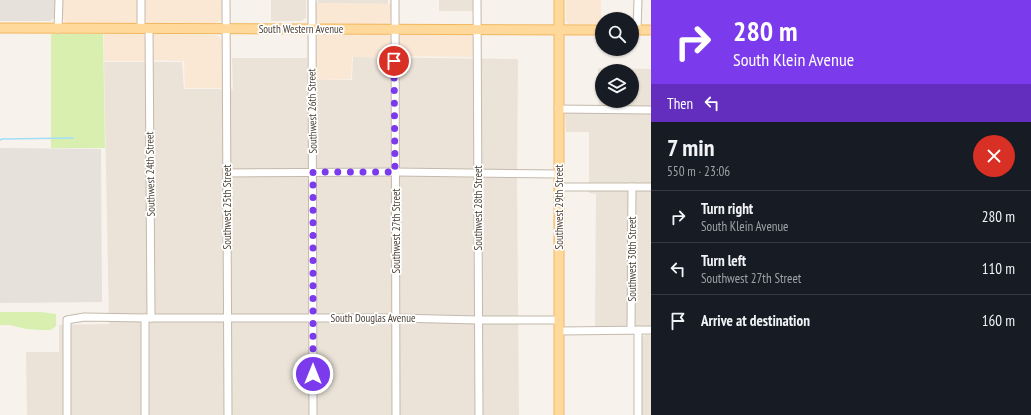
<!DOCTYPE html>
<html lang="en">
<head>
<meta charset="utf-8">
<style>
	:root { --surface:#171b24; --page:#242831; --text:#f1f3f6; --muted:#9ea1a6; --line:#363941 }
	body { margin:0; font-family:"PT Sans Narrow",sans-serif; background:var(--page); color:var(--text); height:100vh; display:flex; flex-direction:column; font-size:15px; white-space:nowrap }
	* { box-sizing:border-box; margin:0 }
	p { font-size:13px; color:var(--muted) }
	.icon { flex:none; width:22px; height:22px; fill:none; stroke:currentColor; stroke-width:2; stroke-linecap:round; stroke-linejoin:round }
	.map { position:relative; flex:1; overflow:hidden }
	.side { display:flex; flex-direction:column; background:var(--surface); width:380px }
	.side>* { flex:none }
	.guide { background:#7c3aed; color:#fff; overflow:hidden }
	.tools { position:absolute; left:595px; top:12px; display:grid; gap:8px }
	.tools a { display:grid; place-items:center; width:44px; height:44px; border-radius:50%; background:var(--surface); box-shadow:0 1px 3px #0004; font-size:20px }
	.pin { position:absolute; display:grid; place-items:center; width:34px; height:34px; color:#fff; margin:-17px; border:2px solid #fff; border-radius:50%; box-shadow:0 1px 4px #0007 }
	.me { position:absolute; width:44px; margin:-22px; rotate:0deg; stroke-linejoin:round; filter:drop-shadow(0 0 3px #0008) }
	.turn { display:flex; align-items:center; gap:14px; height:84px; padding:0 16px; font-size:18px }
	.turn .icon { width:52px; height:52px; stroke-width:2.5 }
	.turn b { display:block; font-size:28px; line-height:34px }
	.then { display:flex; align-items:center; height:38px; padding:0 16px; background:#0003; gap:8px; font-size:15px }
	.round { display:grid; place-items:center; flex:none; width:42px; height:42px; border-radius:21px; background:var(--page) }
	.headline { display:flex; align-items:center; justify-content:space-between; height:68px; padding:0 16px }
	h1 { font-size:24px; font-weight:700; line-height:30px }
	ul { padding:0; list-style:none }
	li { display:flex; align-items:center; gap:12px; height:52px; padding:0 16px; border-top:1px solid var(--line) }
	li div { flex:1 }
	li b { display:block; font-size:15px }
	li em { font-style:normal }
	main { display:flex; flex:1; min-height:0 }
	.map>svg:first-child { display:block }
	.residential { fill:#ebe3d8; fill-rule:evenodd }
	.commercial { fill:#fae7d4 }
	.industrial { fill:#e7e1dc }
	.green { fill:#d8efaf }
	.lines { fill:none; stroke-linecap:round; stroke-linejoin:round }
	.stream { stroke:#a1def9; stroke-width:1.5 }
	.minor-casing { stroke:#c4b9ac; stroke-width:9 }
	.major-casing { stroke:#f2b75e; stroke-width:11 }
	.minor { stroke:#fff; stroke-width:7 }
	.major { stroke:#ffd99b; stroke-width:9 }
	.route { stroke:#7c3aed; stroke-width:7; stroke-dasharray:0 12.6 }
	.labels { text-anchor:middle; stroke-width:3.5; stroke-linejoin:round; paint-order:stroke }
	.street-label { font-size:11px; fill:#4c4237; stroke:#fff }
</style>
</head>
<body>
<main>
<div class="map">
<svg width="651" height="415" viewBox="0 0 651 415">
	<rect width="100%" height="100%" fill="#f7f2eb"/>
	<!-- residential -->
	<g class="residential">
		<polygon points="271,0 306,0 306,18 301,21 271,21"/>
		<polygon points="318,0 388,0 388,4 318,3"/>
		<rect x="439" y="0" width="36" height="11"/>
		<polygon points="353,57 518,59 517,179 519,415 27,415 26,352 59,352 59,325 109,324 104,62 182,62 184,89 233,89 232,58 307,58 308,80 352,80"/>
		<path d="M 598,68 L 651,69 L 651,328 L 595,328 L 596,194 L 589,193 L 589,132 L 566,132 L 565,113 L 599,113 ZM 602,71 L 632,71 L 632,101 L 602,101 Z"/>
		<polygon points="645,335 651,335 651,415 640,415 641,339"/>
	</g>
	<!-- commercial -->
	<g class="commercial">
		<polygon points="62,0 138,0 138,20 134,24 66,23 61,15"/>
		<polygon points="144,0 222,0 222,16 221,20 218,22 214,23 144,23"/>
		<polygon points="566,0 601,0 601,24 570,24 566,21"/>
		<polygon points="314,3 392,4 391,19 390,23 385,25 318,24 315,21"/>
		<polygon points="336,33 383,34 390,36 391,39 391,57 352,57 351,79 315,80 315,38 317,35 321,34"/>
		<polygon points="104,34 143,34 146,40 146,61 104,61"/>
		<polygon points="154,34 157,34 210,35 218,36 223,41 224,88 185,88 184,61 152,60 152,36"/>
		<polygon points="402,34 469,34 474,38 474,57 397,56 397,38"/>
	</g>
	<!-- industrial -->
	<g class="industrial">
		<polygon points="0,0 55,0 55,17 50,21 0,21"/>
		<polygon points="0,148 101,149 102,302 0,303"/>
	</g>
	<!-- green -->
	<g class="green">
		<polygon points="51,34 103,34 105,148 51,148 51,139 73,138 51,138"/>
		<polygon points="0,312 41,312 56,314 56,326 51,330 41,330 26,329 10,325 0,325"/>
	</g>
	<g class="lines">
		<!-- stream -->
		<polyline class="stream" points="0,140 2,139 73,138"/>
		<!-- minor casing -->
		<g class="minor-casing">
			<g id="minor">
				<polyline points="226,0 228,415"/>
				<polyline points="312,0 313,415"/>
				<polyline points="395,0 396,415"/>
				<polyline points="477,0 479,415"/>
				<polyline points="58,29 59,0"/>
				<polyline points="141,29 141,0"/>
				<polyline points="149,29 151,318"/>
				<polyline points="637,30 638,0"/>
				<polyline points="558,109 651,110"/>
				<polyline points="227,173 395,172 559,174"/>
				<polyline points="559,187 651,187"/>
				<polyline points="631,330 632,187"/>
				<polyline points="638,330 638,415"/>
				<polyline points="559,331 651,330"/>
				<polyline points="67,415 67,320 84,317 145,318 396,318 478,320 559,320"/>
				<polyline points="145,415 145,318"/>
			</g>
		</g>
		<!-- major casing -->
		<g class="major-casing">
			<g id="major">
				<polyline points="559,0 559,415"/>
				<polyline points="0,28 602,30"/>
				<polyline points="632,30 651,30"/>
			</g>
		</g>
		<!-- minor -->
		<use href="#minor" class="minor"/>
		<!-- major -->
		<use href="#major" class="major"/>
	</g>
	<g class="lines">
		<!-- route -->
		<polyline class="route" points="313,374 313,172 395,172 394,61"/>
	</g>
	<g class="labels">
		<!-- street labels -->
		<g class="street-label">
			<text x="301" y="33">South Western Avenue</text>
			<text transform="translate(312 111) rotate(-91)" y="4">Southwest 26th Street</text>
			<text transform="translate(150 174) rotate(-91)" y="4">Southwest 24th Street</text>
			<text transform="translate(227 207) rotate(-90)" y="4">Southwest 25th Street</text>
			<text transform="translate(559 207) rotate(-90)" y="4">Southwest 29th Street</text>
			<text transform="translate(478 208) rotate(-90)" y="4">Southwest 28th Street</text>
			<text transform="translate(396 231) rotate(-90)" y="4">Southwest 27th Street</text>
			<text transform="translate(632 259) rotate(-90)" y="4">Southwest 30th Street</text>
			<text x="373" y="322">South Douglas Avenue</text>
		</g>
	</g>
</svg>
<div class="tools">
<a><svg class="icon" aria-label="search" viewBox="0 0 24 24"><circle cx="10" cy="10" r="6"/><path d="M15 15l6 6"/></svg></a>
<a><svg class="icon" aria-label="layers" viewBox="0 0 24 24"><path d="M12 4l9 5-9 5-9-5zM3 14l9 5 9-5"/></svg></a>
</div>
<div class="pin" style="left:394px;top:61px;background:#d93025"><svg class="icon" aria-label="arrive" viewBox="0 0 24 24"><path d="M6 21V4h12l-3 4 3 4H6"/></svg></div>
<svg class="me" style="left:313px;top:374px" viewBox="-20 -20 40 40"><circle r="17" fill="#7c3aed" stroke="#fff" stroke-width="3"/><path d="M0-11L8 9 0 5-8 9z" fill="#fff"/></svg>
</div>
<section class="side">
<div class="guide">
<div class="turn"><svg class="icon" aria-label="right" viewBox="0 0 24 24"><path d="M7 20v-9h11M14 6l5 5-5 5"/></svg><div><b>280 m</b>South Klein Avenue</div></div>
<div class="then">Then<svg class="icon" aria-label="left" viewBox="0 0 24 24"><path d="M17 20v-9H6M10 6l-5 5 5 5"/></svg></div>
</div>
<div class="headline"><div><h1>7 min</h1><p>550 m · 23:06</p></div><a class="round" style="background:#d93025;color:#fff"><svg class="icon" aria-label="close" viewBox="0 0 24 24"><path d="M6 6l12 12M18 6L6 18"/></svg></a></div>
<ul>
<li><svg class="icon" aria-label="right" viewBox="0 0 24 24"><path d="M7 20v-9h11M14 6l5 5-5 5"/></svg><div><b>Turn right</b><p>South Klein Avenue</p></div><em>280 m</em></li>
<li><svg class="icon" aria-label="left" viewBox="0 0 24 24"><path d="M17 20v-9H6M10 6l-5 5 5 5"/></svg><div><b>Turn left</b><p>Southwest 27th Street</p></div><em>110 m</em></li>
<li><svg class="icon" aria-label="arrive" viewBox="0 0 24 24"><path d="M6 21V4h12l-3 4 3 4H6"/></svg><div><b>Arrive at destination</b></div><em>160 m</em></li>
</ul>
</section>
</main>
</body>
</html>
